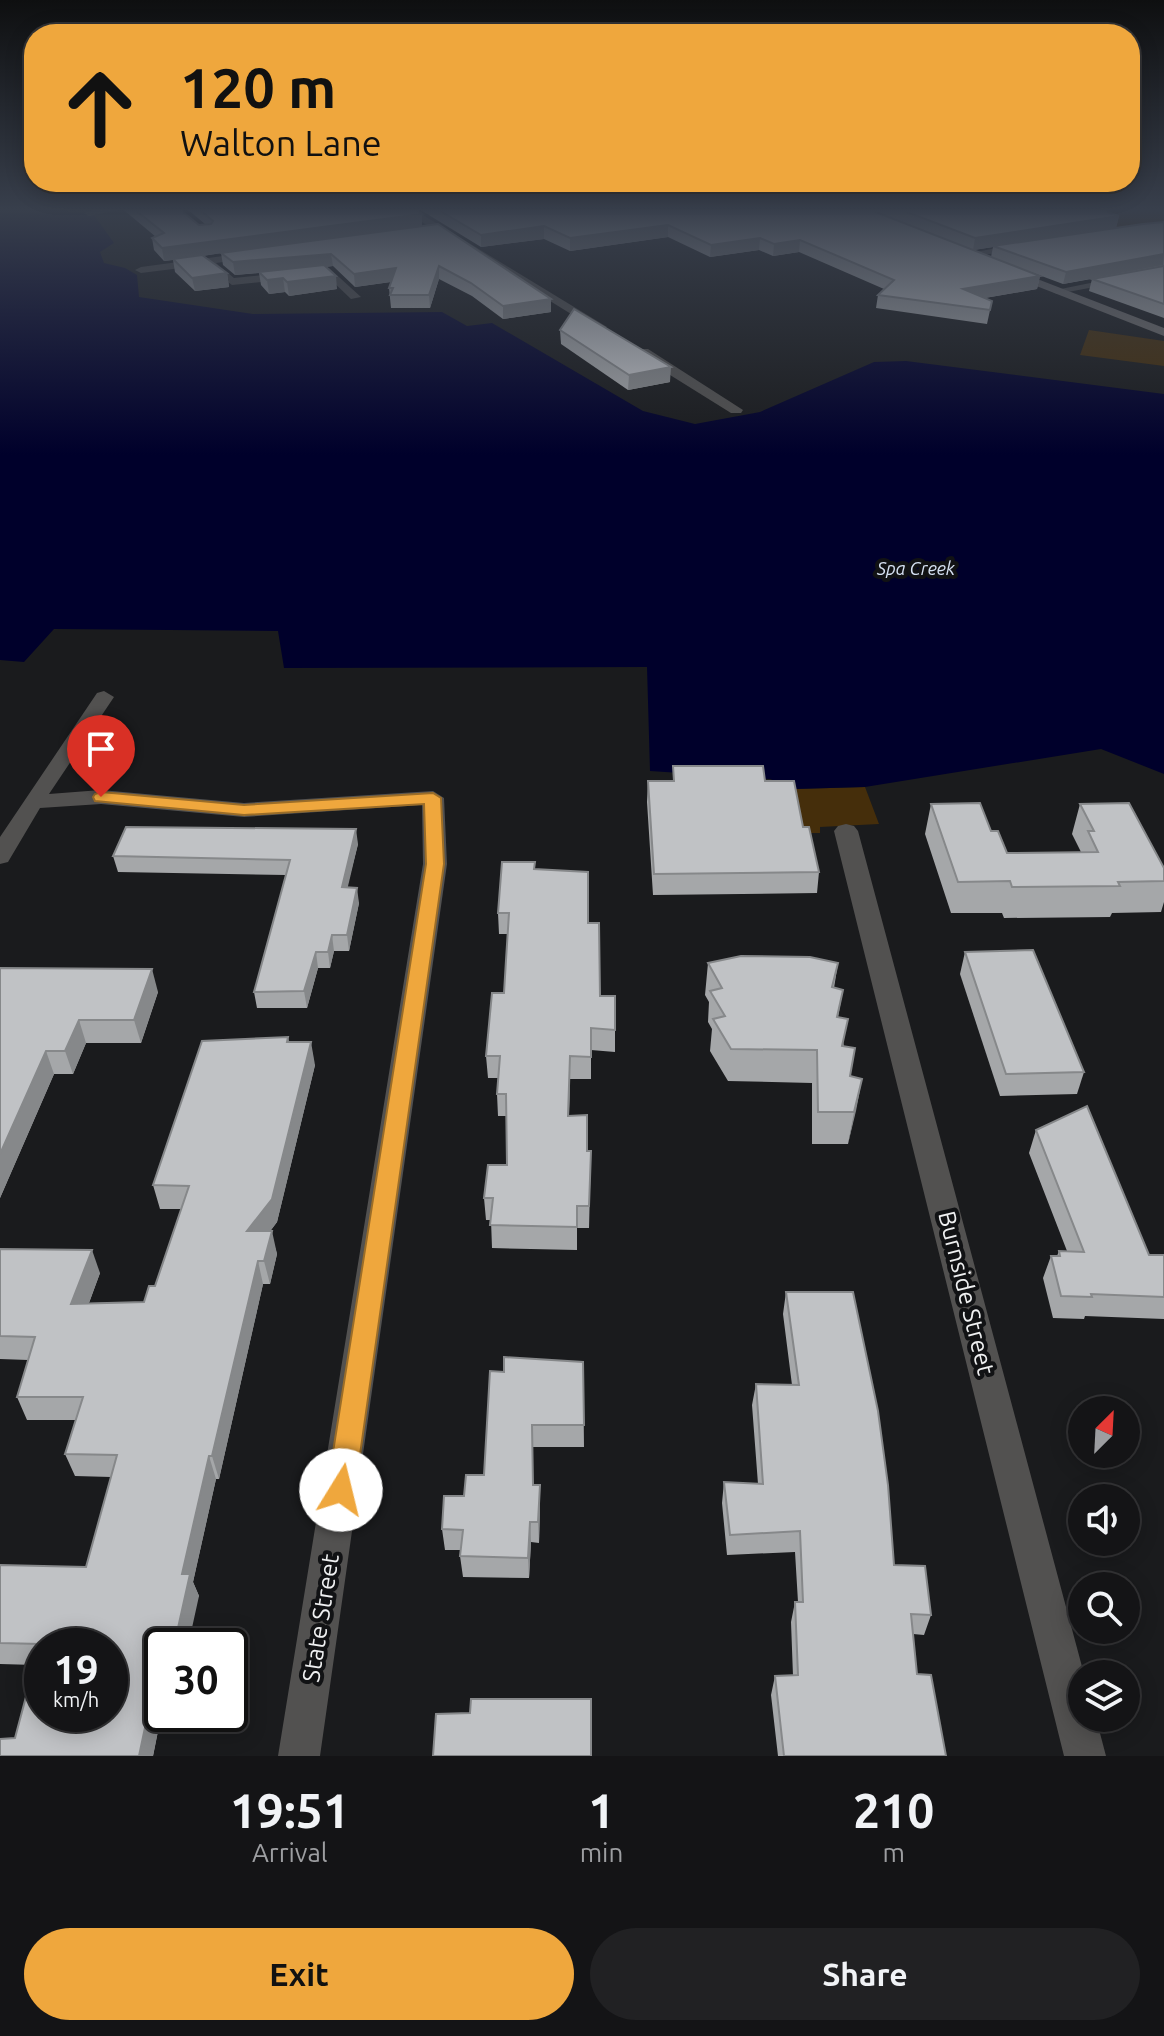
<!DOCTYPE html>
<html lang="en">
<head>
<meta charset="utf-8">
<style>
	:root { --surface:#141416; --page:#212123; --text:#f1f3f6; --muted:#9d9ea1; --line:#333335; --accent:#efa73d }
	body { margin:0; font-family:Ubuntu,sans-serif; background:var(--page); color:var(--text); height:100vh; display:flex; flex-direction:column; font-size:30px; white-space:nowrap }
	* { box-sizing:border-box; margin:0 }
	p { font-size:26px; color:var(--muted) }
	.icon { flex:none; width:44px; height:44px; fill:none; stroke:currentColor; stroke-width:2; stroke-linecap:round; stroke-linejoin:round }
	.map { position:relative; height:1756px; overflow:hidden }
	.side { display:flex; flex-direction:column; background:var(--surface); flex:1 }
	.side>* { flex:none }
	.guide { position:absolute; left:24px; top:24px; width:1116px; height:168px; border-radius:32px; box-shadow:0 4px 20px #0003,0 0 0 2px var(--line); background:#efa73d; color:#111; overflow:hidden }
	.needle { width:52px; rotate:24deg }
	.controls { position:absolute; left:1068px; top:1396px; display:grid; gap:16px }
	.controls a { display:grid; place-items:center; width:72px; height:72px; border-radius:50%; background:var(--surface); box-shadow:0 4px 20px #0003,0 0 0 2px var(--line); font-size:40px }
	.speed { position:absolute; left:24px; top:1628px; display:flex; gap:16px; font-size:40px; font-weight:700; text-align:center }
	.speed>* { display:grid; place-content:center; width:104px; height:104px; border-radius:50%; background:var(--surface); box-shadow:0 4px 20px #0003,0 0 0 2px var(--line); line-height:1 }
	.speed small { font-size:20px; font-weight:400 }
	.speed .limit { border:4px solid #111; border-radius:12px; background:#fff; color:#111 }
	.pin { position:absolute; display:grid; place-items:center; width:68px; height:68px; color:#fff; margin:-82px -34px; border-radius:50% 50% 50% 0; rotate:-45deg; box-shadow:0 0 8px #0007 }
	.pin .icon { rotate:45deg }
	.me { position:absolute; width:88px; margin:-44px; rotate:9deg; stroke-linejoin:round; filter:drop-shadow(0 0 6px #0008) }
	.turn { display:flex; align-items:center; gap:28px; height:168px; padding:0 24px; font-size:36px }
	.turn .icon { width:104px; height:104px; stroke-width:2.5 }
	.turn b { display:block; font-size:56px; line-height:68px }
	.eta { display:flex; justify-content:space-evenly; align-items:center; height:136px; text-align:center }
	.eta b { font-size:48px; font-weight:700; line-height:56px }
	.button { display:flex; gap:16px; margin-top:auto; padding:16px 24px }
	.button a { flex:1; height:92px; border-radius:48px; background:var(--accent); color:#111; font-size:32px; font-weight:700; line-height:92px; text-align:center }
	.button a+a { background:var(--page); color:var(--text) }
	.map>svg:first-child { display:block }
	.green { fill:#452e0b }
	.water { fill:#00002b }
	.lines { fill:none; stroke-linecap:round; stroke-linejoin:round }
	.street { fill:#525150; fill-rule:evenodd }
	.secondary { fill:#716f6e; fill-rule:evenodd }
	.wall { fill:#a5a7a9; fill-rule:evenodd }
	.shaded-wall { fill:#86888a }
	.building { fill:#c0c2c5; stroke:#86888a; stroke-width:2; fill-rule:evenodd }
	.route { fill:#efa73d; stroke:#9b6d28; stroke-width:2 }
	.labels { text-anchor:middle; stroke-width:8; stroke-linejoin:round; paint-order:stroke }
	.far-water-label { font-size:18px; font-style:italic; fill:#d6e1f2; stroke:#111214 }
	.near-street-label { font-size:24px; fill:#eff0f1; stroke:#111214 }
</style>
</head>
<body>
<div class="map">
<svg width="1164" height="1756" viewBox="0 0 1164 1756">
	<rect width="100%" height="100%" fill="#1a1b1d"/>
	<!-- green -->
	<g class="green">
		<polygon points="1074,209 1164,209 1164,222 1117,228"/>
		<polygon points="1089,330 1164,341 1164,366 1080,355"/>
		<polygon points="865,787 879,824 820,827 820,833 803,833 795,789"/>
	</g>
	<!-- water -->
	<polygon class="water" points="0,209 48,209 94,215 114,243 100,252 104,263 125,268 137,275 139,297 253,314 442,312 467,326 492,323 643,411 695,424 760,412 874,362 906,361 1164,394 1164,774 1101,749 865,787 795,789 770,779 650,771 647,667 284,668 278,631 54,629 24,662 0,660"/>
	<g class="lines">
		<!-- street -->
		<g class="street">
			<polygon points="123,209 89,216 84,213 97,209"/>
			<polygon points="401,209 413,209 607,327 597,330"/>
			<polygon points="1022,243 1026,244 1026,248 966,258 961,255"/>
			<polygon points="253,252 258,255 257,257 216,263 234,278 329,268 361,297 351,299 326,275 232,285 205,265 141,273 135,270 141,267"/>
			<polygon points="1164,268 1164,274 1057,294 1051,291"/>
			<polygon points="638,349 648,349 743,410 741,413 731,413 638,355"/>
			<polygon points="104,691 114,697 49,794 101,790 244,803 433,791 444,798 447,864 320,1756 278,1756 423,864 422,805 244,817 101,804 40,808 8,862 0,864 0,837 97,693"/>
			<polygon points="846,824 854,826 858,831 1084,1674 1082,1718 1096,1718 1106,1756 1064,1756 834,831 838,826"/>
		</g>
		<!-- secondary -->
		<polygon class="secondary" points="1006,270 1014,270 1164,328 1164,336 1006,274"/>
	</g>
	<!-- wall -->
	<g class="wall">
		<polygon points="124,209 179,209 199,225 205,224 187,209 413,209 422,214 422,226 551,312 503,319 472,296 439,279 430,308 391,308 389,288 391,282 355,287 333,266 326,267 337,289 289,296 285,292 269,294 261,285 259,273 235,275 223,265 221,253 203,256 227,273 229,287 195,291 175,272 173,260 164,261 154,250 152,238 156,237 125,211"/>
		<path d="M 419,209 L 1098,209 L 1119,216 L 1116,228 L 1164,222 L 1164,266 L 1063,284 L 1020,268 L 1040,276 L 1037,289 L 985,298 L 992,301 L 987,324 L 876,308 L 878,295 L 884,289 L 799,252 L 773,256 L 759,250 L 710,257 L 668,237 L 570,251 L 544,239 L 481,247 ZM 993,247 L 991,257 L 974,250 Z"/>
		<polygon points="1164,266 1164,318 1089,291 1092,279"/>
		<polygon points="560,330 670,382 628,390 561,344"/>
		<polygon points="673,766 765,781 819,872 817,893 653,895 647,802 648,781 673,781"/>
		<polygon points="931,804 991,831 1007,853 1081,852 1072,834 1080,804 1164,868 1164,902 1161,912 1112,913 1110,917 1004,918 1002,913 951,913 925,834"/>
		<polygon points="358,844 347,887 359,903 349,951 334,951 330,968 318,968 307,1008 257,1008 254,992 286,875 118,872 113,856"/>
		<polygon points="535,869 588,923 600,996 615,996 615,1052 591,1050 591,1079 570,1079 569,1116 587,1151 591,1151 589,1228 577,1228 577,1250 492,1248 491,1220 486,1220 484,1198 507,1165 506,1116 498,1116 497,1094 498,1078 488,1078 486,1056 504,993 508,934 499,934 498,913"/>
		<polygon points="965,952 1084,1072 1077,1094 1000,1096 960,974"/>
		<polygon points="708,963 838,963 834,988 843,990 838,1017 850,1076 862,1079 848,1144 812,1144 812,1083 728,1081 710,1051 712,1029 708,1022 709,1002 705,995"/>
		<polygon points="0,968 158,992 141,1043 86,1043 73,1074 54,1074 0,1198"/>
		<polygon points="288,1037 289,1042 315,1065 277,1222 270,1231 277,1254 270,1284 263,1284 219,1479 216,1479 193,1582 199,1596 162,1646 162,1711 153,1756 0,1756 15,1738 35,1665 0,1664 0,1565 86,1567 111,1477 75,1476 65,1454 76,1420 27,1420 17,1397 28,1360 0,1359 0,1249 100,1273 89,1303 144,1302 155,1286 181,1209 160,1209 153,1185"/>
		<polygon points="1036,1130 1149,1255 1164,1255 1164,1319 1085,1316 1084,1319 1053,1318 1043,1278 1051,1256 1057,1256 1059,1251 1067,1251 1029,1153"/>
		<polygon points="786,1292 894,1565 931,1615 924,1635 913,1634 917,1674 946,1756 778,1756 771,1695 775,1676 793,1676 791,1622 795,1602 798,1602 795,1552 727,1555 722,1503 724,1482 758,1484 752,1405 756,1384 792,1385 783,1314"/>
		<polygon points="583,1362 584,1447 533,1447 533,1485 540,1506 539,1543 531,1542 529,1578 463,1577 460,1556 461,1550 445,1550 442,1529 464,1496 484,1475 504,1372"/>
	</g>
	<!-- shaded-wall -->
	<g class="shaded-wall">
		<polygon points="422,214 422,226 164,261 162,248"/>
		<polygon points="1119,216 1116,228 993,246 993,247 973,250 975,238"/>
		<polygon points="668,225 668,237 570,251 570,238"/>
		<polygon points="544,226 544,239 481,247 481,235"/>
		<polygon points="760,238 759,250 710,257 711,245"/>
		<polygon points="800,240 799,252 773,256 774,244"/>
		<polygon points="331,254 333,266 235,275 233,262"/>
		<polygon points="1164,254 1163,265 1063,284 1066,272"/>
		<polygon points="439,266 439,279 430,308 429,295"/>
		<polygon points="396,268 397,281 355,287 354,274"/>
		<polygon points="227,273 229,287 195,291 192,278"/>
		<polygon points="336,276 337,289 289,296 287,282"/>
		<polygon points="1040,276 1037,289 961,302 963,289"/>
		<polygon points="283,278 285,292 269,294 267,280"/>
		<polygon points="551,299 551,312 503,319 503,306"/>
		<polygon points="671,367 670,382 628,390 629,375"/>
		<polygon points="356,829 358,844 344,903 342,887"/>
		<polygon points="357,888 359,903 349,951 347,935"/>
		<polygon points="332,935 334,951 330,968 328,952"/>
		<polygon points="316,952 318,968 307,1008 304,991"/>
		<polygon points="152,969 158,992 141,1043 134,1020"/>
		<polygon points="79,1020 86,1043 73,1074 65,1051"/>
		<polygon points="311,1042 315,1065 277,1222 253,1255 247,1231"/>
		<polygon points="46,1051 54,1074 0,1198 0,1154"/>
		<polygon points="570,1056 570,1079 568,1138 568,1116"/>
		<polygon points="862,1079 856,1111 848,1144 854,1112"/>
		<polygon points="272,1231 277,1254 270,1284 264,1261"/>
		<polygon points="92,1250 100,1273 80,1327 71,1304"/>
		<polygon points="258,1261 263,1284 219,1479 212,1456"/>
		<polygon points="209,1456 216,1479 193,1582 199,1596 188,1646 174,1646 182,1574"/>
		<polygon points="540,1485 540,1506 539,1543 538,1522"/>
		<polygon points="530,1522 531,1542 529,1578 528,1558"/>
		<polygon points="157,1671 162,1682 162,1711 153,1756 139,1756"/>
	</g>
	<!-- building -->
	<g class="building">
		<polygon points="134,209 179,209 199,225 211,224 213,221 199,209 413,209 422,214 162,248 152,238 164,233"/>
		<polygon points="437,209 868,209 1040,276 963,289 992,301 990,310 878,295 894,280 800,240 774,244 760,238 711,245 668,225 570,238 544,226 481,235"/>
		<polygon points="899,209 1098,209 1119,216 975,238"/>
		<polygon points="1164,222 1164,254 1066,272 993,246 1143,224"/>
		<polygon points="438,224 551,299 503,306 471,283 439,266 429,295 390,295 393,288 389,288 396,268 354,274 331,254 233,262 221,253"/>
		<polygon points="202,255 227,273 192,278 173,259"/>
		<polygon points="324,265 336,276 287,282 283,278 267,280 259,272"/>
		<polygon points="1164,266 1164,304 1092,279"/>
		<polygon points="574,309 671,367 629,375 560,330"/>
		<polygon points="673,766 763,766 765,781 794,781 803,827 809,827 819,872 654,874 648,781 674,781"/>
		<polygon points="980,803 991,831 998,831 1007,853 1098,852 1088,831 1094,831 1080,804 1129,803 1164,868 1164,881 1118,882 1120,886 1012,887 1010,881 958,882 931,804"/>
		<polygon points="126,827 356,829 342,887 357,888 347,935 332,935 328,952 316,952 304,991 254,992 290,860 113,856"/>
		<polygon points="502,862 535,862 534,869 588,872 588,923 599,923 600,996 615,996 615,1030 591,1028 591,1057 570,1056 568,1116 587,1115 587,1151 591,1151 589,1206 577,1206 577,1227 490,1225 493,1198 484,1198 488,1165 507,1165 506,1094 497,1094 500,1056 486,1056 492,993 504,993 506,960 509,913 498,913"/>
		<polygon points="1033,950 1084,1072 1006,1074 965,952"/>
		<polygon points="741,956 810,957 838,963 832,987 843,990 837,1017 848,1019 842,1046 855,1048 850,1076 862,1079 854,1112 818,1112 817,1050 731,1049 713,1019 725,1016 710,991 722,988 708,963"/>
		<polygon points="0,968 152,969 134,1020 79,1020 65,1051 46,1051 0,1154"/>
		<path d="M 288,1037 L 287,1042 L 311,1042 L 272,1199 L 247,1231 L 272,1231 L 264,1261 L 258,1261 L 212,1456 L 209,1456 L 182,1574 L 190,1574 L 174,1646 L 162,1646 L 162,1671 L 157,1671 L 139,1756 L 0,1756 L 0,1739 L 15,1738 L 40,1644 L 0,1643 L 0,1565 L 86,1567 L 117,1455 L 65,1454 L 83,1397 L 17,1397 L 35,1337 L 0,1336 L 0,1249 L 92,1250 L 71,1304 L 144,1302 L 149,1286 L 155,1286 L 189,1186 L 153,1185 L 202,1041 ZM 42,1646 L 110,1646 L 110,1714 L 42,1714 Z"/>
		<polygon points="1087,1106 1149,1255 1164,1255 1164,1297 1091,1294 1092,1297 1061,1296 1051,1256 1060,1256 1059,1251 1084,1252 1036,1130"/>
		<polygon points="786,1292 853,1292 878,1411 888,1485 894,1565 925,1566 931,1615 911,1614 917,1674 931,1675 946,1756 784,1756 775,1676 798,1675 795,1602 803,1602 800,1531 730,1535 724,1482 763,1484 756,1384 799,1385"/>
		<polygon points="504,1357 583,1362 584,1425 532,1425 533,1485 540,1485 538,1522 530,1522 528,1558 460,1556 463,1530 442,1529 444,1496 464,1496 466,1475 484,1475 490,1371 504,1372"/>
		<polygon points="471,1699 591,1699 591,1756 433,1756 436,1714 470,1713"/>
	</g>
	<!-- sky -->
	<linearGradient id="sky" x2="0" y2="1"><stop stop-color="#0e0f10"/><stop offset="0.46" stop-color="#383f4c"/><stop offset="1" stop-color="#383f4c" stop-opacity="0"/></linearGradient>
	<rect width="1164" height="455" fill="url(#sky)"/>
	<!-- route -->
	<polygon class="route" points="101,792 244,805 433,793 441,798 444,864 355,1490 351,1500 341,1504 331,1500 327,1490 426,864 424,804 244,815 95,801 93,797 95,794"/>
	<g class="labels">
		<!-- far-water labels -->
		<g class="far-water-label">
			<text x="916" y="575">Spa Creek</text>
		</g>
		<!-- near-street labels -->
		<g class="near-street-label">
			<text transform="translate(966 1293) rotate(76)" y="8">Burnside Street</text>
			<text transform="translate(321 1618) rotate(-81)" y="8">State Street</text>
		</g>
	</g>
</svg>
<div class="controls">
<a><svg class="needle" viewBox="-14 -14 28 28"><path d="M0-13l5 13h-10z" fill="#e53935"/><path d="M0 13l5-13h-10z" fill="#9d9ea1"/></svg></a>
<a><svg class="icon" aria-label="sound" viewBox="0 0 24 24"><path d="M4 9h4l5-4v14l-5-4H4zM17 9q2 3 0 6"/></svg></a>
<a><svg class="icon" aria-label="search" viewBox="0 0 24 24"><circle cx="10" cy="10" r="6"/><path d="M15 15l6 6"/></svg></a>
<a><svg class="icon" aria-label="layers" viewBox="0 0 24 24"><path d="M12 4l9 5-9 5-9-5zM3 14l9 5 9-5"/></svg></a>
</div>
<div class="speed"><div>19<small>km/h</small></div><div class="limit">30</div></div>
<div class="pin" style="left:101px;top:797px;background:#d93025"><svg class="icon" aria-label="arrive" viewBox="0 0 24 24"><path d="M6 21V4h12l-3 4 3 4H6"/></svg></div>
<svg class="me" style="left:341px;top:1490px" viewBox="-20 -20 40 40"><circle r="19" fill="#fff"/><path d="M0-13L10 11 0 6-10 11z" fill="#efa73d"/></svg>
<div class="guide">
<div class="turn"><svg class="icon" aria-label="ahead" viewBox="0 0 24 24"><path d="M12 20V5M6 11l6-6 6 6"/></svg><div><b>120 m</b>Walton Lane</div></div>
</div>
</div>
<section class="side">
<div class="eta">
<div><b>19:51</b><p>Arrival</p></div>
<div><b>1</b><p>min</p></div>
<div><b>210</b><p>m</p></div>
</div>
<div class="button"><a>Exit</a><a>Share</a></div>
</section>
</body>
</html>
